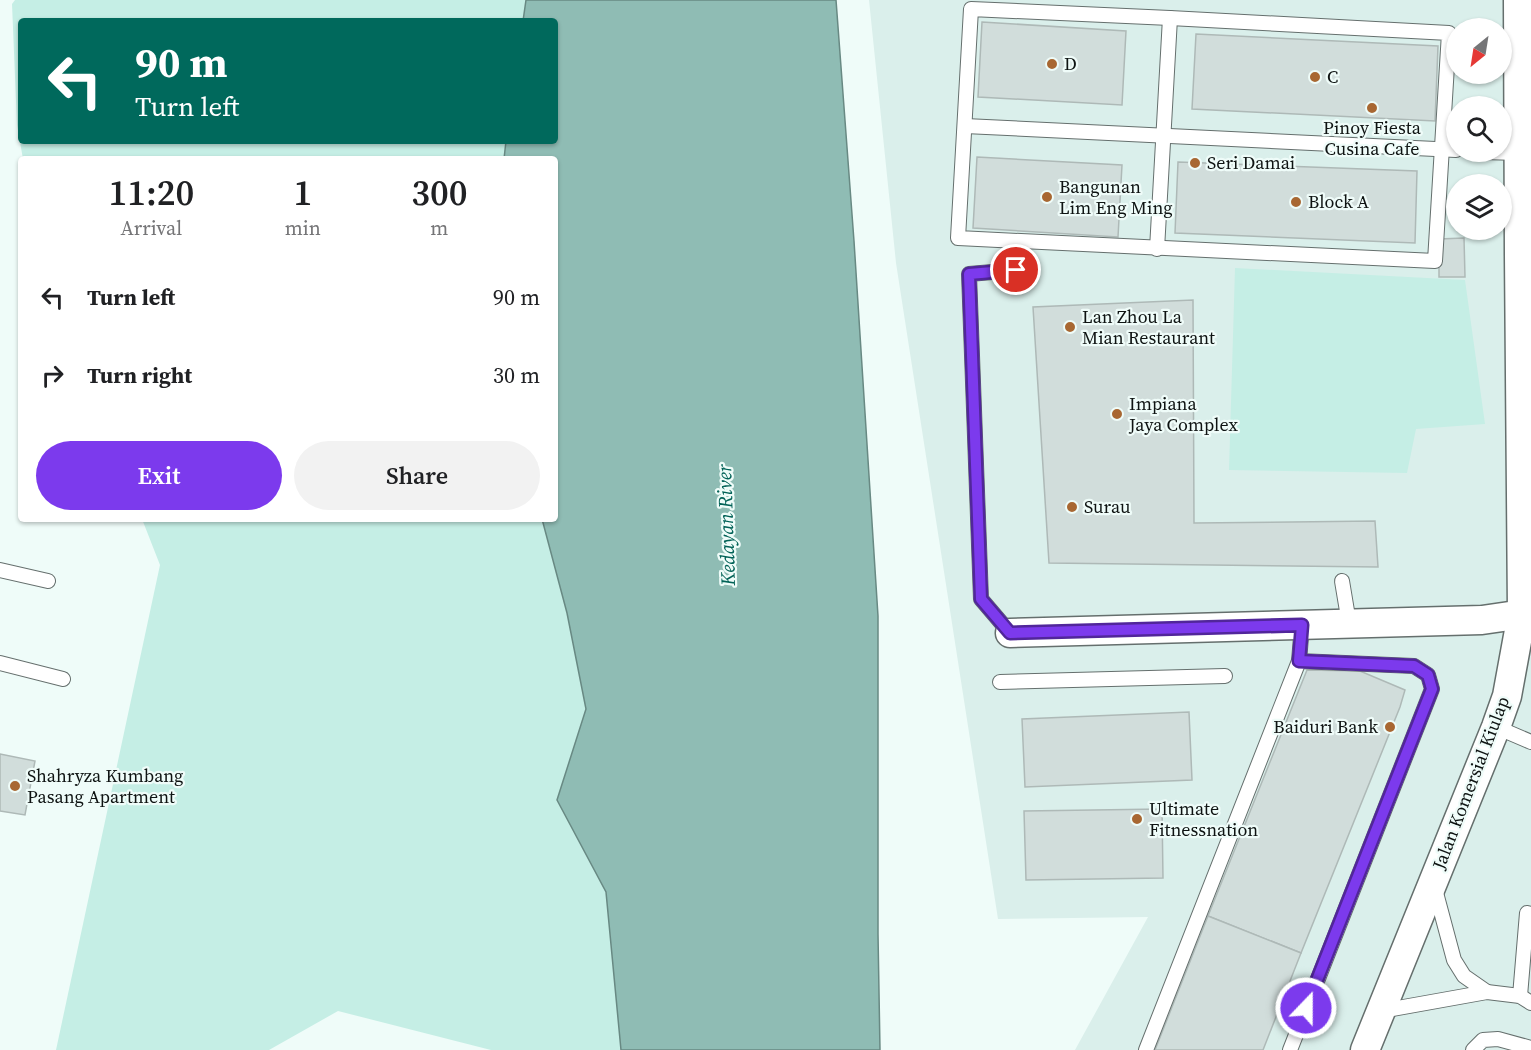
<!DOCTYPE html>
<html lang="en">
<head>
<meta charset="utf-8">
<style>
	:root { --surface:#fff; --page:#f2f2f2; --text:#202124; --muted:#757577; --accent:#7c3aed }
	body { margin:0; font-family:"Source Serif 4",serif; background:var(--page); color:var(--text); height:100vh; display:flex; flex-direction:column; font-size:22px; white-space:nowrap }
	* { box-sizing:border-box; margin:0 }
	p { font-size:20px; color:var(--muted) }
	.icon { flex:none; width:33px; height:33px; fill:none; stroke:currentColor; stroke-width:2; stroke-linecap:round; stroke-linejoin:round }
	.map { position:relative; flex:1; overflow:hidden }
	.details { position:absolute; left:18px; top:156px; width:540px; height:366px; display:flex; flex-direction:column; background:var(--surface); border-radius:6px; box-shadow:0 2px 4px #0004 }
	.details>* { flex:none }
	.guide { position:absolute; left:18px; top:18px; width:540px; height:126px; border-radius:6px; box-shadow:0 2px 4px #0004; background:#00695c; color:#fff; overflow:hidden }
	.needle { width:39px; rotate:210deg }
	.controls { position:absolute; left:1446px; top:18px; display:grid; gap:12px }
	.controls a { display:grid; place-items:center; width:66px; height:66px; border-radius:50%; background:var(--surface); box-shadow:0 2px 4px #0004; font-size:30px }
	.pin { position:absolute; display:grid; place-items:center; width:51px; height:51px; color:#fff; margin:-26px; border:3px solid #fff; border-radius:50%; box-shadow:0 2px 6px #0007 }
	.me { position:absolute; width:66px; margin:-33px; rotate:22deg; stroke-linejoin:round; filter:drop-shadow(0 0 4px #0008) }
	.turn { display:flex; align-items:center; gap:21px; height:126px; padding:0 18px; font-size:27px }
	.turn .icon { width:78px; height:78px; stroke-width:2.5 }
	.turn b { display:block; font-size:42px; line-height:51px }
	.eta { display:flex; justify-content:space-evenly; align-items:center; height:102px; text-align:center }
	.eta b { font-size:36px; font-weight:600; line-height:42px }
	.action { display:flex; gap:12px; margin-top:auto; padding:12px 18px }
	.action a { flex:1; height:69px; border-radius:36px; background:var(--accent); color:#fff; font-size:24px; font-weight:600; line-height:69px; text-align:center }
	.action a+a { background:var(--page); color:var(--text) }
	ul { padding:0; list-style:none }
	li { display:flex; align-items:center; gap:18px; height:78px; padding:0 18px }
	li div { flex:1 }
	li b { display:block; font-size:22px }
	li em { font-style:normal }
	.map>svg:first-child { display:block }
	.built { fill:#daefeb; fill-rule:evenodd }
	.green { fill:#c5eee5 }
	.water { fill:#8fbcb4; stroke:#688983; stroke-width:1.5 }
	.building { fill:#d1dddb; stroke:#aeb9b7; stroke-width:1.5 }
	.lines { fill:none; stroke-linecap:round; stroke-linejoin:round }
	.service-casing { stroke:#656f6d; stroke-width:16 }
	.minor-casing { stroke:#656f6d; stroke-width:31 }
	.service { stroke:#fff; stroke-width:14 }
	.minor { stroke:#fff; stroke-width:28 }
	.route-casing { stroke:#51269a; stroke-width:15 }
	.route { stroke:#7c3aed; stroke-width:10 }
	.poi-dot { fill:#a86732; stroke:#effcf9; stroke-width:2 }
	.labels { text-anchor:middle; stroke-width:4.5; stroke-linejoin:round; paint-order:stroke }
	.poi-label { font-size:18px; fill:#0e1312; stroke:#effcf9; text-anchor:start }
	.street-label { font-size:18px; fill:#0e1312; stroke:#effcf9 }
	.water-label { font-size:20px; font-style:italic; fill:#026257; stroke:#effcf9 }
</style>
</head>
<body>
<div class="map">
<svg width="1531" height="1050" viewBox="0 0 1531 1050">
	<rect width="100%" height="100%" fill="#effcf9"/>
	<!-- built -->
	<path class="built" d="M 869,0 L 1531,0 L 1531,1050 L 1075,1050 L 1148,917 L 998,919 L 896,263 ZM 1456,28 L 1502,28 L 1502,74 L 1456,74 ZM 1456,106 L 1502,106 L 1502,152 L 1456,152 ZM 1456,184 L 1502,184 L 1502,230 L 1456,230 Z"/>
	<!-- green -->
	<g class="green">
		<polygon points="15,0 526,0 523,21 21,21 21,141 506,141 504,159 23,159 17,125 12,4"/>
		<polygon points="1235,268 1465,280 1485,424 1416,429 1407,473 1229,470"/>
		<polygon points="142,519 542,519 567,613 586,709 557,800 606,892 621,1050 491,1050 338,1011 269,1050 56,1050 160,565"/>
	</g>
	<!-- water -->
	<polygon class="water" points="526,0 836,0 854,241 878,616 878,934 880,1050 621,1050 606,892 557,800 586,709 567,613 542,519 555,519 555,159 504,159 506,141 555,141 555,21 523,21"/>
	<!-- building -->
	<g class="building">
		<polygon points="982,22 1126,31 1122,105 978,97"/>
		<polygon points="1196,34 1438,46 1435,121 1192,109"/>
		<polygon points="977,157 1122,165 1118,237 973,228"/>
		<polygon points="1178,162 1417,171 1415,243 1175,233"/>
		<polygon points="1464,238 1465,277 1439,277 1439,239"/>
		<polygon points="1193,300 1194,523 1375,521 1378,567 1049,563 1033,307"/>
		<polygon points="1307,670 1360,671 1405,690 1400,707 1301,953 1208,916"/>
		<polygon points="1189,712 1192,780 1025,787 1022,719"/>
		<polygon points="0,754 35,761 25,815 0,811"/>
		<polygon points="1162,809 1163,878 1026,880 1024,811"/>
		<polygon points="1208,916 1301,953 1263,1050 1155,1050"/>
	</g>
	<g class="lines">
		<!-- service casing -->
		<g class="service-casing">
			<g id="service">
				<polygon points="971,9 1170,18 1449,33 1435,261 958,238"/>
				<polyline points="965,126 1456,150"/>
				<polyline points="1482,152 1519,153"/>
				<polyline points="1157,249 1170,18"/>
				<polyline points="0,570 48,581"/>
				<polyline points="1342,581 1349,623"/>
				<polyline points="1010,633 981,599 969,274 1016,270"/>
				<polyline points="1299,661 1302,625"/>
				<polyline points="0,663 63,679"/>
				<polyline points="1000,682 1225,676"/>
				<polyline points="1496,727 1531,742"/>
				<polyline points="1435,889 1454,960 1464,976 1487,992"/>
				<polyline points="1520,996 1527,913 1531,914"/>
				<polyline points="1381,1011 1487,992 1520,996 1531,1003"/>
				<polyline points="1146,1050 1299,661 1414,666 1428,675 1432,689 1290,1050"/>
				<polyline points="1473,1050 1483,1040 1498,1039 1531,1048"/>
			</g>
		</g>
		<!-- minor casing -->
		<g class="minor-casing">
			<g id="minor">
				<polyline points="1010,633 1482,620 1531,613"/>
				<polyline points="1365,1050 1496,727 1507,696 1522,614 1519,256 1518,0"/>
			</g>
		</g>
		<!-- service -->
		<use href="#service" class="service"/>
		<!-- minor -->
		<use href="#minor" class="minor"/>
	</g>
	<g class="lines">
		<!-- route casing -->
		<g class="route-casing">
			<polyline id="route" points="1016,270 969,274 981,599 1010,633 1302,625 1299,661 1414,666 1428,675 1432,689 1306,1008"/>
		</g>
		<!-- route -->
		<use href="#route" class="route"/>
	</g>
	<!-- markers -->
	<g class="poi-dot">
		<circle cx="1052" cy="64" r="6"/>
		<circle cx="1315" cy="77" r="6"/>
		<circle cx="1372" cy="108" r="6"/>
		<circle cx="1195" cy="163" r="6"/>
		<circle cx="1047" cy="197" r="6"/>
		<circle cx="1296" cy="202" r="6"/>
		<circle cx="1070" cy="327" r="6"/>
		<circle cx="1117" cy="414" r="6"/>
		<circle cx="1072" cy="507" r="6"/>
		<circle cx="1390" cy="727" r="6"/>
		<circle cx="15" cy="786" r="6"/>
		<circle cx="1137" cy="819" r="6"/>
	</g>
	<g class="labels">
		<!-- poi labels -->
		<g class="poi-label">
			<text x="1064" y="70">D</text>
			<text x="1327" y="83">C</text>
			<text x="1372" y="134" text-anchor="middle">Pinoy Fiesta<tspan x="1372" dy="21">Cusina Cafe</tspan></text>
			<text x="1207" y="169">Seri Damai</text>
			<text x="1059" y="193">Bangunan<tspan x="1059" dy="21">Lim Eng Ming</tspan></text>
			<text x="1308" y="208">Block A</text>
			<text x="1082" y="323">Lan Zhou La<tspan x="1082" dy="21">Mian Restaurant</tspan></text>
			<text x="1129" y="410">Impiana<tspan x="1129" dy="21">Jaya Complex</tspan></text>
			<text x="1084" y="513">Surau</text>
			<text x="1378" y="733" text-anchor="end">Baiduri Bank</text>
			<text x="27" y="782">Shahryza Kumbang<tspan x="27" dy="21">Pasang Apartment</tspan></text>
			<text x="1149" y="815">Ultimate<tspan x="1149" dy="21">Fitnessnation</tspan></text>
		</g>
		<!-- street labels -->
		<g class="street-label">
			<text transform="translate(1471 783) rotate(-69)" y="6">Jalan Komersial Kiulap</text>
		</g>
		<!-- water labels -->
		<g class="water-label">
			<text transform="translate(726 525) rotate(-92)" y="7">Kedayan River</text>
		</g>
	</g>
</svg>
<div class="controls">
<a><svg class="needle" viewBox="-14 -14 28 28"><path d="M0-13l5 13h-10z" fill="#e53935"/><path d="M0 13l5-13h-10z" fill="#757577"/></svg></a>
<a><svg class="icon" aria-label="search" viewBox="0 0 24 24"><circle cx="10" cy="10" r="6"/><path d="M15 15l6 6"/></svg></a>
<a><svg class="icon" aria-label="layers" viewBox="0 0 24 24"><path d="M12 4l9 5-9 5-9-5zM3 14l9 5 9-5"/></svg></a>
</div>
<div class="pin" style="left:1016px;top:270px;background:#d93025"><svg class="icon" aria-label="arrive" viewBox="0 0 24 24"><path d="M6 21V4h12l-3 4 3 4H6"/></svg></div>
<svg class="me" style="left:1306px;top:1008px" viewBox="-20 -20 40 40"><circle r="17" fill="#7c3aed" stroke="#fff" stroke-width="3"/><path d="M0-11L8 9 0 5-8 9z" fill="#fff"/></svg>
<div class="guide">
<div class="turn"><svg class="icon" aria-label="left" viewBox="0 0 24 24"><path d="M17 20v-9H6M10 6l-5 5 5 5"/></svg><div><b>90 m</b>Turn left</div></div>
</div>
<section class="details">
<div class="eta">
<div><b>11:20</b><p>Arrival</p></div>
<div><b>1</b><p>min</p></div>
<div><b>300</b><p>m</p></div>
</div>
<ul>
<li><svg class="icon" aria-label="left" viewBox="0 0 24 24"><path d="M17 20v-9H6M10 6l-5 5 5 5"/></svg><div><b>Turn left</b></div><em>90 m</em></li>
<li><svg class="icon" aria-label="right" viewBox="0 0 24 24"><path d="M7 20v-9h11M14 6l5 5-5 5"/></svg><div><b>Turn right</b></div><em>30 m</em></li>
</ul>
<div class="action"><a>Exit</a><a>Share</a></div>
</section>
</div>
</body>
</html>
